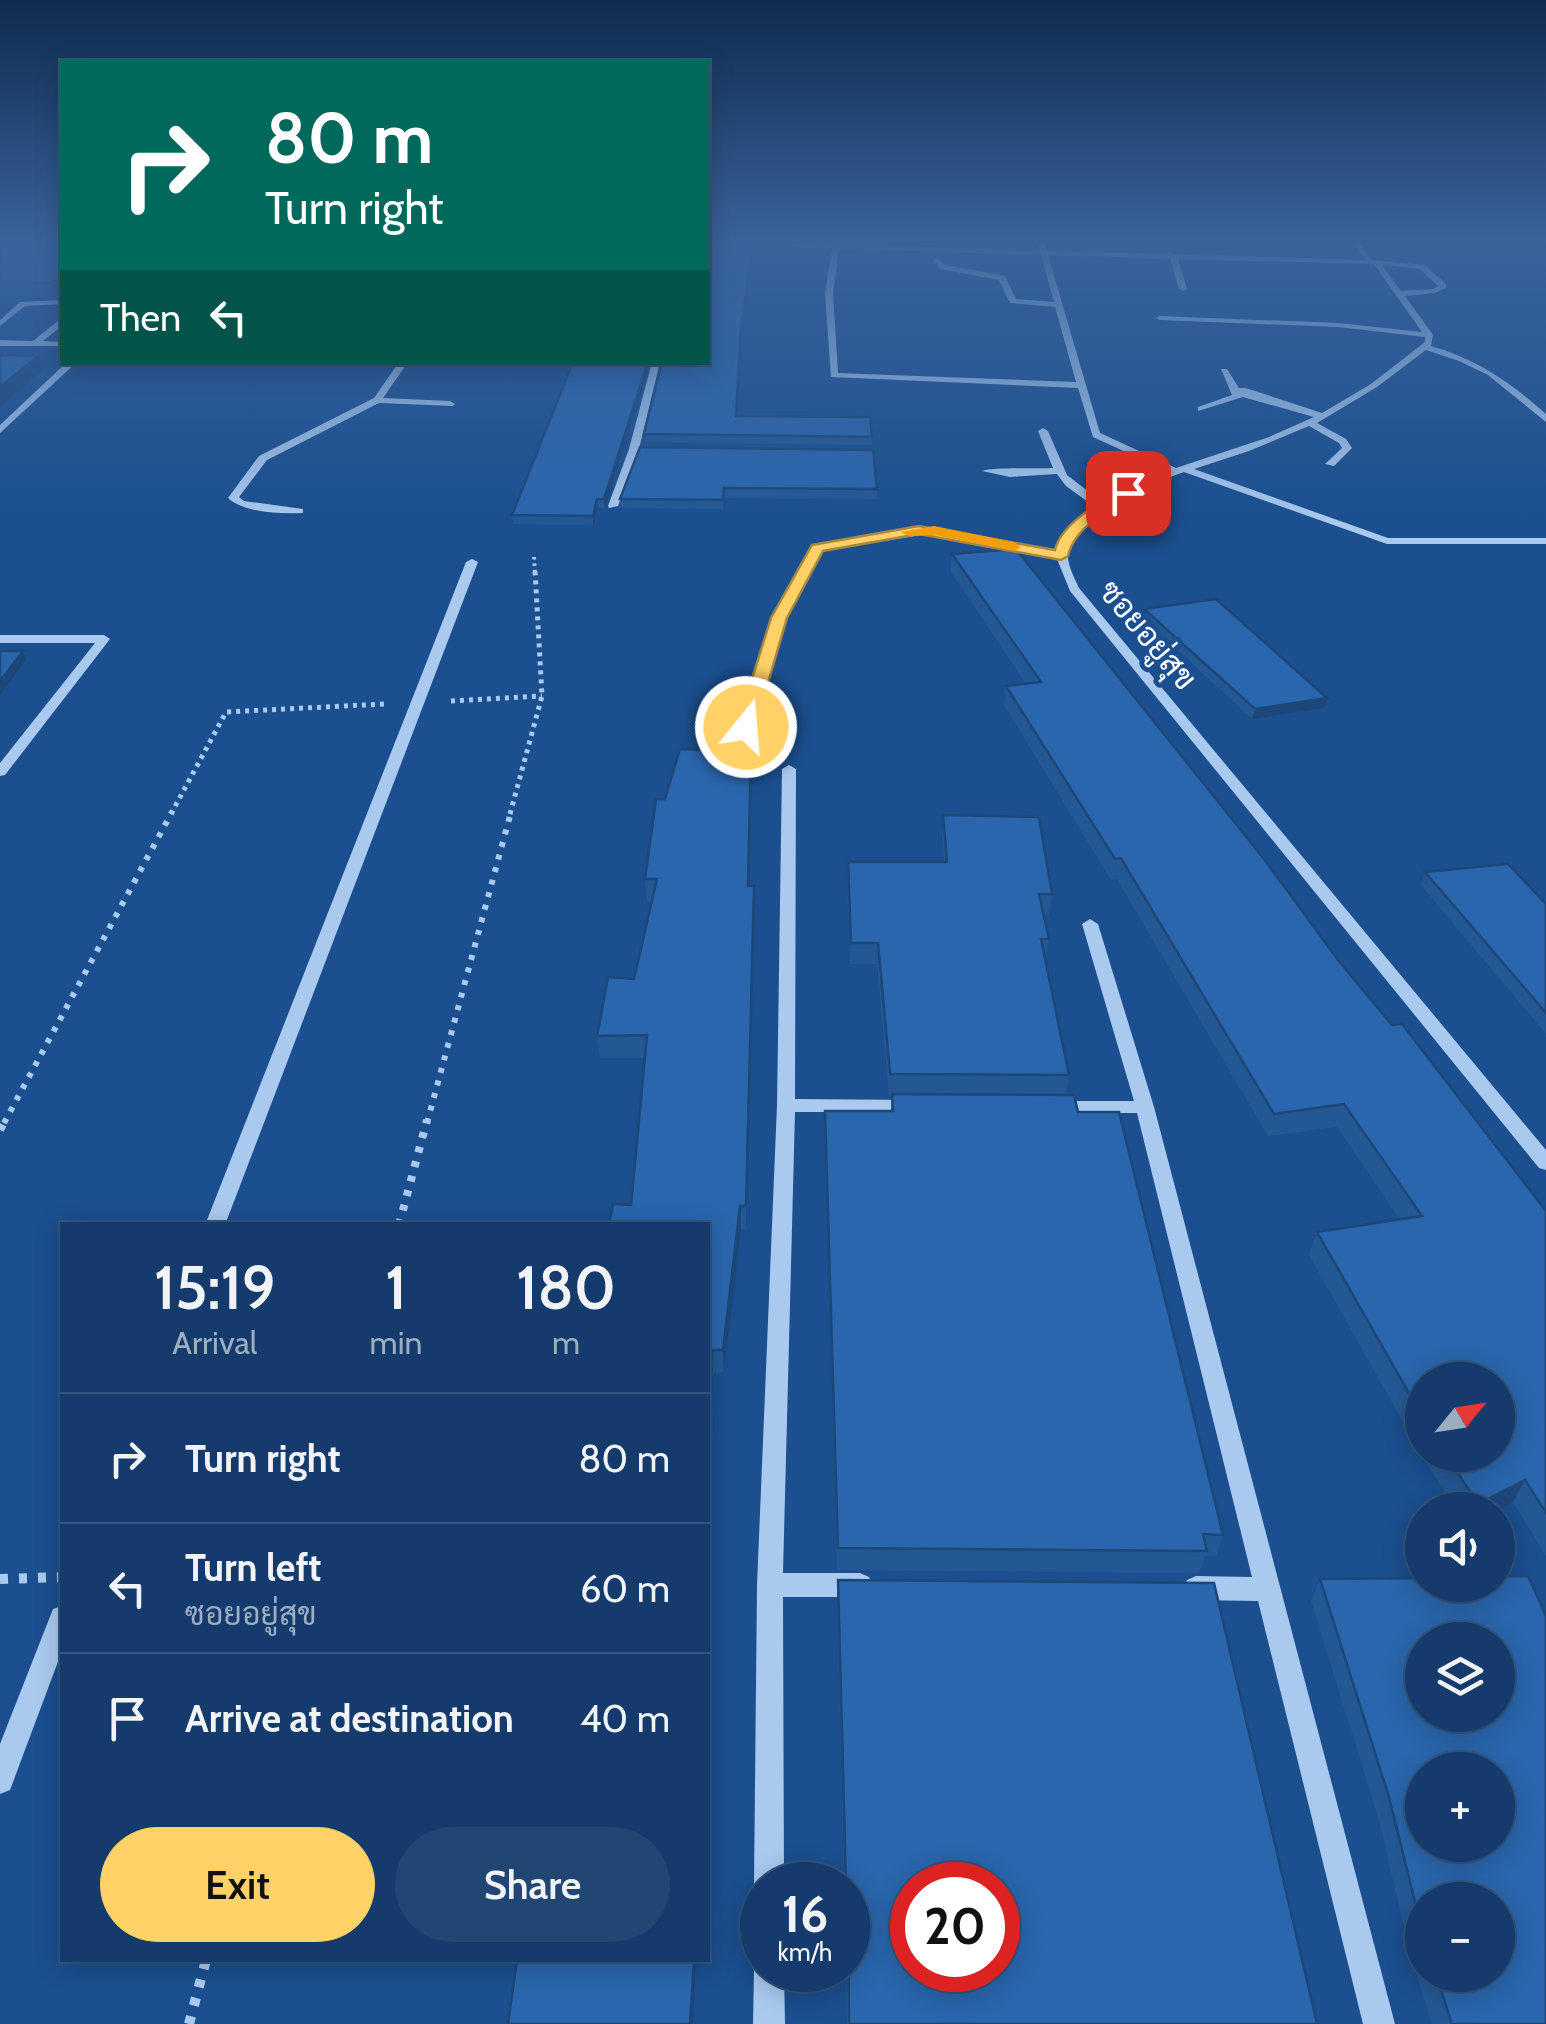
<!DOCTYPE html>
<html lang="en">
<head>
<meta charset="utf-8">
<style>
	:root { --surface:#143b6b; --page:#214673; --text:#f1f3f6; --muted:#9dadc1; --line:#33557e; --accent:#ffd166 }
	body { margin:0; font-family:Cabin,Sarabun,sans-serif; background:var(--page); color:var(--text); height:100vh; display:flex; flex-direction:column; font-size:38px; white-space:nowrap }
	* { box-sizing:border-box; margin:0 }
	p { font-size:32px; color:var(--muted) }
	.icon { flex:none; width:55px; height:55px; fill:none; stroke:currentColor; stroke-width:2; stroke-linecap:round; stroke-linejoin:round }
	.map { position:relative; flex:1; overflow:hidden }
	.side { position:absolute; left:60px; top:1222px; width:650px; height:740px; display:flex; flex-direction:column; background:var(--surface); border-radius:0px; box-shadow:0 5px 25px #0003,0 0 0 2px var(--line) }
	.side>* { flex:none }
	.top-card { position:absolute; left:60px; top:60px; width:650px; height:305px; border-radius:0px; box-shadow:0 5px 25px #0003,0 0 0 2px var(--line); background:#00695c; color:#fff; overflow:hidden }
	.needle { width:65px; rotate:60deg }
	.controls { position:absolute; left:1405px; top:1362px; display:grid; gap:20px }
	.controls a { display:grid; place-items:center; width:110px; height:110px; border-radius:50%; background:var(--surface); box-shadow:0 5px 25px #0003,0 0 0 2px var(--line); font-size:50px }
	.speed { position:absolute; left:740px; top:1862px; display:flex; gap:20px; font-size:50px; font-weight:700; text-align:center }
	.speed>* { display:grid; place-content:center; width:130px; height:130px; border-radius:50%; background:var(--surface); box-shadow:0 5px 25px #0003,0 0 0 2px var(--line); line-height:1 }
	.speed small { font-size:25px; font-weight:400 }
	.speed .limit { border:15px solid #d22; background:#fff; color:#111 }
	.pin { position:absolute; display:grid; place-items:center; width:85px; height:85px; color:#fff; margin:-42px; border-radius:20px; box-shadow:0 5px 15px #0006 }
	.me { position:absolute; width:110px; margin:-55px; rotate:17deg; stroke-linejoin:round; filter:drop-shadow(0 0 8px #0008) }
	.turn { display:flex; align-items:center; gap:35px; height:210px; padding:0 40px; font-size:45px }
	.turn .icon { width:130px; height:130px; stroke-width:2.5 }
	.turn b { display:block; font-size:70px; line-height:85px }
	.then { display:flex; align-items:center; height:95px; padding:0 40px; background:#0003; gap:20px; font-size:38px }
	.eta { display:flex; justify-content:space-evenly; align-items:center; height:170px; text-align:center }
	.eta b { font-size:60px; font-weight:600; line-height:70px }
	.primary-button { display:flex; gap:20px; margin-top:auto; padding:20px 40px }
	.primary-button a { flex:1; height:115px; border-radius:60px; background:var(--accent); color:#111; font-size:40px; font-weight:600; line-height:115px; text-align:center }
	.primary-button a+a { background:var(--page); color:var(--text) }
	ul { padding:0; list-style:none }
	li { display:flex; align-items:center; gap:30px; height:130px; padding:0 40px; border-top:2px solid var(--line) }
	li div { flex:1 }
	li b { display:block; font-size:38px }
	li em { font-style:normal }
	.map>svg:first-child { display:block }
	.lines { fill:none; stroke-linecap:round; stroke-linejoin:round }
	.path-far4 { stroke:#a9c9ee; stroke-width:4; stroke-dasharray:2.5 4; stroke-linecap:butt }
	.path-far3 { stroke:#a9c9ee; stroke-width:5; stroke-dasharray:4 5; stroke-linecap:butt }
	.path-far2 { stroke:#a9c9ee; stroke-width:6; stroke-dasharray:5 8; stroke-linecap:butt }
	.path-far1 { stroke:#a9c9ee; stroke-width:8; stroke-dasharray:6 9; stroke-linecap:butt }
	.path { stroke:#a9c9ee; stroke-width:10; stroke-dasharray:8 11; stroke-linecap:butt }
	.minor { fill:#a9c9ee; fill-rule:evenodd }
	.wall { fill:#245895; fill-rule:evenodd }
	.shaded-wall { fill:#1d4779 }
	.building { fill:#2a66ad; stroke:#1d4779; stroke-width:2.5; fill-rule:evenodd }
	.route { fill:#ffd166; stroke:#a68842; stroke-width:2.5 }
	.slow { fill:#f59e0b }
	.labels { text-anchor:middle; stroke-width:10; stroke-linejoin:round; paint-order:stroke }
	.far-street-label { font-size:32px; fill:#fff; stroke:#1b4f8f }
</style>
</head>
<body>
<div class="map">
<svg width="1546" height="2024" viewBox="0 0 1546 2024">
	<rect width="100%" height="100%" fill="#1b4f8f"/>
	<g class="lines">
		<!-- path-far4 -->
		<polyline class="path-far4" points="534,557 535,574"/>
		<!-- path-far3 -->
		<g class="path-far3">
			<polyline points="451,701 542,696"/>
			<polyline points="171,814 226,712 384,704"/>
			<polyline points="510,814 542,696 535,571"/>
		</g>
		<!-- path-far2 -->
		<g class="path-far2">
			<polyline points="4,1123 172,812"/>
			<polyline points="427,1123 511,812"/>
		</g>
		<!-- path-far1 -->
		<g class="path-far1">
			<polyline points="0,1130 5,1120"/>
			<polyline points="399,1225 427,1120"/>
		</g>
		<!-- path -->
		<g class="path">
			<polyline points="0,1579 62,1577"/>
			<polyline points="189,2024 206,1960"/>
		</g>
		<!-- minor -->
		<g class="minor">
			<path d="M 708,239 L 1040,251 L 1036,239 L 1043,239 L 1047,251 L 1167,254 L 1170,252 L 1174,254 L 1366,260 L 1350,239 L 1357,239 L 1372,260 L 1425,265 L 1446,284 L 1446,288 L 1435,293 L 1405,296 L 1433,335 L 1431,346 C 1477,359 1510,382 1546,414 L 1546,422 L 1488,375 L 1459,361 L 1426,350 L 1377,387 L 1317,423 L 1346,439 L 1352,448 L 1334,466 L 1325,464 L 1342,448 L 1339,443 L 1309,426 L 1249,451 L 1194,469 L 1388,538 L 1546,538 L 1546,544 L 1387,544 L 1184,472 C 1155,482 1073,516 1068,550 C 1066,563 1074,577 1079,588 L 1546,1150 L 1546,1170 L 1539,1168 L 1070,591 L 1057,559 L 934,533 L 821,551 L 785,618 L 753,727 L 746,731 L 741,730 L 739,727 L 773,618 L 813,546 L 934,527 L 1057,552 L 1063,537 L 1095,507 L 1066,486 L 1057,474 L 1010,477 L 982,471 C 993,467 1036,469 1053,468 L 1038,431 L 1043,428 L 1048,431 L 1067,475 L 1102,502 L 1131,485 L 1167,471 L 1093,437 L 1078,388 L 831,377 L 825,293 L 832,248 L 708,242 ZM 839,249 L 1041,255 L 1054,302 L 1016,299 L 1005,276 L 945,265 L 937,258 L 933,260 L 940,269 L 999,280 L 1010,303 L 1055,307 L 1076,382 L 838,373 L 833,293 ZM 1048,255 L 1170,259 L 1179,289 L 1183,291 L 1187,289 L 1178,259 L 1374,264 L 1422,332 L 1338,323 L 1160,316 L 1156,318 L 1160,320 L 1338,327 L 1425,337 L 1425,342 L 1371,384 L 1322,413 L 1246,388 L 1239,388 L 1227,369 L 1221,369 L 1232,395 L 1198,407 L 1198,411 L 1243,397 L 1314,417 L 1269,437 L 1176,468 L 1100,433 ZM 1382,265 L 1420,269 L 1438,286 L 1433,289 L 1401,291 Z"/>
			<polygon points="62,300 62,304 25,306 0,326 0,320 20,302"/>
			<polygon points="59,320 62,320 62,326 43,341 62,342 62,346 0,346 0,340 33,341"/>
			<polygon points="67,362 77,362 0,433 0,425"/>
			<path d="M 399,362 L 408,362 L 383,398 L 450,401 L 455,404 L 453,406 L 379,403 L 267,460 L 239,497 L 244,501 L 303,509 L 303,513 C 281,514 244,513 228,498 L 259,456 L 374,398 Z"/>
			<polygon points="652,362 660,362 639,449 618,506 609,508 608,506 629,449"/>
			<polygon points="472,559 478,562 225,1225 205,1225 466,562"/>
			<polygon points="0,635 104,635 110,639 5,775 0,776 0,763 95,643 0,643"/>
			<polygon points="789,765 796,769 795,1099 915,1100 922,1101 924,1106 922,1111 915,1112 795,1112 783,1573 860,1573 869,1577 873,1585 869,1593 860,1597 783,1597 784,1885 762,1885 762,1897 759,1895 754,1885 757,1585 777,1105 782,769"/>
			<polygon points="1090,919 1098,924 1154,1107 1395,2024 1363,2024 1258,1601 1196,1600 1187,1596 1183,1588 1187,1580 1196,1576 1252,1577 1137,1113 1056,1113 1049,1112 1047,1107 1049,1102 1056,1101 1134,1101 1082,924"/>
			<polygon points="62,1606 62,1651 10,1790 0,1794 0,1744 53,1609"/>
			<polygon points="762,1957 762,1970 784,1970 785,2024 753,2024 754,1970 758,1959"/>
		</g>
	</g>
	<!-- wall -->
	<g class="wall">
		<polygon points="0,239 62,239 62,292 57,296 0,297"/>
		<polygon points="754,241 741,334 736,416 872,437 872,445 645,442 644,434"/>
		<polygon points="573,362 651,362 605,508 598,508 593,525 513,524 512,515"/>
		<polygon points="640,447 877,489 877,499 724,498 723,509 620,508 620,499"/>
		<path d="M 952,554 L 1338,960 L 1546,1211 L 1546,1556 L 1513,1502 L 1498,1510 L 1456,1510 L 1424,1459 L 1309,1255 L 1317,1232 L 1400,1220 L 1337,1127 L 1268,1136 L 1117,879 L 1111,880 L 1004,705 L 1006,686 L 1026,684 L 951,572 ZM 1422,1380 L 1498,1455 L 1422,1455 Z"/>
		<polygon points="1144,609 1325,708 1252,719 1143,618"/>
		<polygon points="752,773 749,886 754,908 746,1229 741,1229 724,1372 713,1373 711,1543 631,1205 645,1058 600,1058 597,1036 634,979 652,901 647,901 645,879"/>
		<polygon points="943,815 1052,894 1049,915 1044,915 1049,939 1046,960 1069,1075 1066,1095 1078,1112 1223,1535 1216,1556 1205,1556 1199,1573 837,1570 825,1111 891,1111 892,1096 889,1096 877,964 850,964 847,882 848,862 944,862 942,835"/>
		<polygon points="1425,872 1546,904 1546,1034 1421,885"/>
		<path d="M 1320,1579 L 1546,2024 L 1432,2024 L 1411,1956 L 1378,1817 L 1311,1601 ZM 1422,1900 L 1498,1975 L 1422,1975 Z"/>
		<polygon points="838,1580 1317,2024 847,2024 846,1970 848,1970 848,1885 844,1885 837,1601"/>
	</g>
	<!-- shaded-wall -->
	<g class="shaded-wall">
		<polygon points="754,241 754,248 741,334 741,327"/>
		<polygon points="62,276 62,292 57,296 53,283"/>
		<polygon points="38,356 42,371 0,407 0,387"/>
		<polygon points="648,362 651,362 605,508 604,499"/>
		<polygon points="597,499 598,508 593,525 593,516"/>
		<polygon points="23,651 26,660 0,695 0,681"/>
		<polygon points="1327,698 1325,708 1252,719 1255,709"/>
		<polygon points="754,908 746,1229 746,1206"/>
		<polygon points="740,1206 741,1229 724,1372 723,1350"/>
		<polygon points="712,1350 711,1543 708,1633 708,1579"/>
		<polygon points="1525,1480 1513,1502 1498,1510 1475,1510 1478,1504"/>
		<polygon points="694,1960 696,1960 693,2024 690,2024"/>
	</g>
	<!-- building -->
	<g class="building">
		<polygon points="0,239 62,239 62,276 53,283 0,283"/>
		<polygon points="708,241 754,241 741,327 736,416 870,417 872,437 644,434 662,362 708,362"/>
		<polygon points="0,355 38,356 0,387"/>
		<polygon points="648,362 604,499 597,499 593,516 512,515 573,362"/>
		<polygon points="640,447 873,450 877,489 724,488 723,500 620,499"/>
		<polygon points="1016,549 1264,859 1338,960 1392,1025 1402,1024 1546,1211 1546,1513 1525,1480 1478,1504 1446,1455 1498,1455 1498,1380 1422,1380 1422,1416 1317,1232 1422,1216 1344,1104 1274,1114 1121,858 1115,859 1006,686 1041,682 952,554"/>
		<polygon points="1216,599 1327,698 1255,709 1144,609"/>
		<polygon points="0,651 23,651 0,681"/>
		<polygon points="680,749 751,752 748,886 754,886 746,1206 740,1206 723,1350 712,1350 708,1579 708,1225 609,1225 613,1204 631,1205 647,1035 597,1036 608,977 634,979 657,879 645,879 656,799 665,799"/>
		<polygon points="943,815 1039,817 1052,894 1039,894 1049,939 1041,939 1069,1075 890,1074 878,943 851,943 848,862 947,862"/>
		<polygon points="1508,864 1546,904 1546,1013 1425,872"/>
		<polygon points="892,1094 1074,1095 1078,1112 1119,1112 1223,1535 1203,1534 1207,1551 838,1548 825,1111 893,1111"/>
		<path d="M 1498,1576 L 1528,1576 L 1546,1616 L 1546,2024 L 1452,2024 L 1436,1975 L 1498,1975 L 1498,1900 L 1422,1900 L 1422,1930 L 1389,1797 L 1320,1579 L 1422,1578 L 1422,1585 L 1498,1585 ZM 1422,1640 L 1498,1640 L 1498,1715 L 1422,1715 ZM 1422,1770 L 1498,1770 L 1498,1845 L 1422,1845 Z"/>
		<path d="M 838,1580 L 1214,1583 L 1317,2024 L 849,2024 L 848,1885 L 846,1885 ZM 912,1885 L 998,1885 L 998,1970 L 912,1970 Z"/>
		<polygon points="517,1960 694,1960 690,2024 508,2024"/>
	</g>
	<!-- sky -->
	<linearGradient id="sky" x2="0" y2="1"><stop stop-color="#0f2b4f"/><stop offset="0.46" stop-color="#39639b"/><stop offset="1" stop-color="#39639b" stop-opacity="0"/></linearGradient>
	<rect width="1546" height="522" fill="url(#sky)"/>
	<!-- route -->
	<path class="route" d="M 1128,489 L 1135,493 L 1133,496 C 1109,509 1074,528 1068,556 L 1061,560 L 919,534 L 823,551 L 787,618 L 755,727 L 746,732 L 737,727 L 771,618 L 812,545 L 919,526 L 1055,550 C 1061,524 1103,498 1128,489 Z"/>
	<!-- slow -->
	<polygon class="slow" points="934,526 1014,542 1021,547 1014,551 934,535 909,536 901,532"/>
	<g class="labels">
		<!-- far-street labels -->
		<g class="far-street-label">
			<text transform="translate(1148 635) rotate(50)" y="11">ซอยอยู่สุข</text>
		</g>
	</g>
</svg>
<div class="controls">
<a><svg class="needle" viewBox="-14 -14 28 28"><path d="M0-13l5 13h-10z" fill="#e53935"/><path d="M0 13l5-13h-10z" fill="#9dadc1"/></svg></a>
<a><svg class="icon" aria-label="sound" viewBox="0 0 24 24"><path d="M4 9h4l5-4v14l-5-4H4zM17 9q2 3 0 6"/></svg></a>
<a><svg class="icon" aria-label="layers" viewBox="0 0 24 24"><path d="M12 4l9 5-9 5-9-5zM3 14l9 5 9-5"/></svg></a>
<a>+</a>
<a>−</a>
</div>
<div class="speed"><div>16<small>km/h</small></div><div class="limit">20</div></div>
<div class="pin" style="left:1128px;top:493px;background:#d93025"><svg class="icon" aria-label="arrive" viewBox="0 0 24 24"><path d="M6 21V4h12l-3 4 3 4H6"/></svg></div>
<svg class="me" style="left:746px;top:727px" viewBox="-20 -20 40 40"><circle r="17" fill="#ffd166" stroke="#fff" stroke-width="3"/><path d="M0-11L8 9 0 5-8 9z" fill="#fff"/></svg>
<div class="top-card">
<div class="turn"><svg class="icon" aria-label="right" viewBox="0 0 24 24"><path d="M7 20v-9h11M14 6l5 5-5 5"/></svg><div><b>80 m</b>Turn right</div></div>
<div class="then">Then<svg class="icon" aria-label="left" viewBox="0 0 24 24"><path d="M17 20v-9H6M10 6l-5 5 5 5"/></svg></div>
</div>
<section class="side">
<div class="eta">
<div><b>15:19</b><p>Arrival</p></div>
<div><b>1</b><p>min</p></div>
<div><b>180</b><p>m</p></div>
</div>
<ul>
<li><svg class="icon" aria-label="right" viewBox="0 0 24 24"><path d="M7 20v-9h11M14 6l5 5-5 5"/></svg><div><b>Turn right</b></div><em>80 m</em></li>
<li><svg class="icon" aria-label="left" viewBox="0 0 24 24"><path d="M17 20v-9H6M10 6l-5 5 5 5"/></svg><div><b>Turn left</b><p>ซอยอยู่สุข</p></div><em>60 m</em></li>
<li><svg class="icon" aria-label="arrive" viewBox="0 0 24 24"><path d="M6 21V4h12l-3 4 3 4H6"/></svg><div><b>Arrive at destination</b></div><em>40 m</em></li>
</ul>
<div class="primary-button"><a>Exit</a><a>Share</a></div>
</section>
</div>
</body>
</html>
